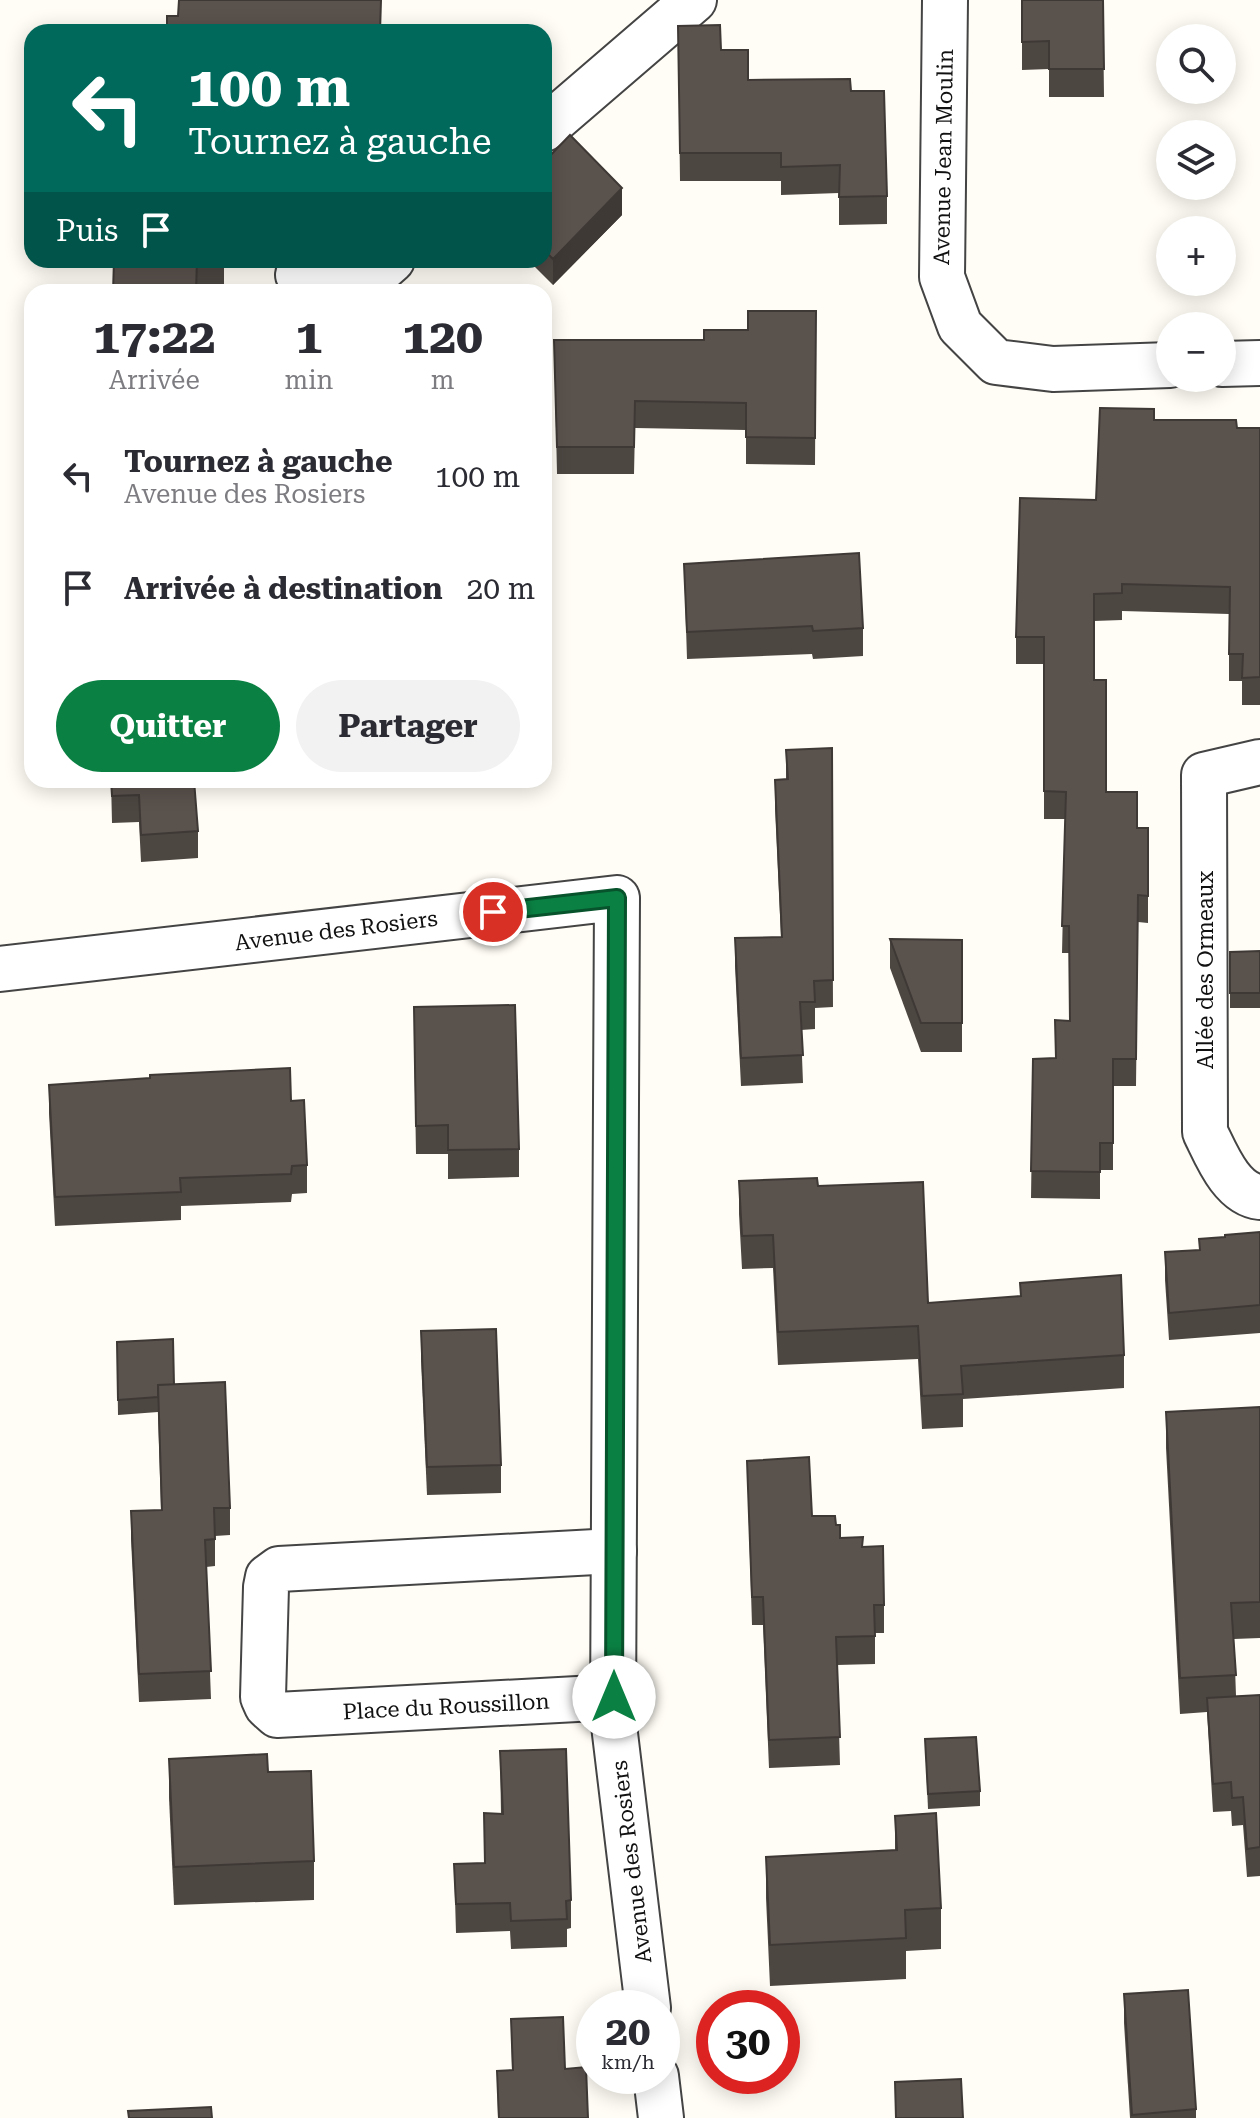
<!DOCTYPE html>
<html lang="fr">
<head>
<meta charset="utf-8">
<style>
	:root { --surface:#fff; --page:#f2f2f3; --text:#2b2b33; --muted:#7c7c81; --accent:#0b8043 }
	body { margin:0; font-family:"Roboto Serif",serif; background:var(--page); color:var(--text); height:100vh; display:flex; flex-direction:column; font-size:30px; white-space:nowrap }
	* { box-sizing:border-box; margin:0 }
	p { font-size:26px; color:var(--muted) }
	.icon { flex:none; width:44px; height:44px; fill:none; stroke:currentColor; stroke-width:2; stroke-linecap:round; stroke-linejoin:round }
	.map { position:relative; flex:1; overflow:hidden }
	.drawer { position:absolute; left:24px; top:284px; width:528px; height:504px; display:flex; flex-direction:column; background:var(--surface); border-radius:24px; box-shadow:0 4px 20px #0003 }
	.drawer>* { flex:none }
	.banner { position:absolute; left:24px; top:24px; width:528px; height:244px; border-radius:24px; box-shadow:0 4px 20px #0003; background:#00695c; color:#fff; overflow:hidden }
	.tools { position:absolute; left:1156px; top:24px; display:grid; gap:16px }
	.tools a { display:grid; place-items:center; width:80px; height:80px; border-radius:50%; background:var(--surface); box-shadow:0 4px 20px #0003; font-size:40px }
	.speed { position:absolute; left:576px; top:1990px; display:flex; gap:16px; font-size:40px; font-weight:700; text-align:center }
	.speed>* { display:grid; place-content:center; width:104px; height:104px; border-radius:50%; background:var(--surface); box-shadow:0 4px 20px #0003; line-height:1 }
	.speed small { font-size:20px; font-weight:400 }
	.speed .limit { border:12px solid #d22; background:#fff; color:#111 }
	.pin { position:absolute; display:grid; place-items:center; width:68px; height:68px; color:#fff; margin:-34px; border:4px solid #fff; border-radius:50%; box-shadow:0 2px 8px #0007 }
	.me { position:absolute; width:88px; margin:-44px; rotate:0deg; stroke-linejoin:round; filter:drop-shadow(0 0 6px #0008) }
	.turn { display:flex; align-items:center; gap:28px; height:168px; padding:0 32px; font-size:36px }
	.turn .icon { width:104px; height:104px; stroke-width:2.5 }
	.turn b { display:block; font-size:56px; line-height:68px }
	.then { display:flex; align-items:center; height:76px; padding:0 32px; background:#0003; gap:16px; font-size:30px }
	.eta { display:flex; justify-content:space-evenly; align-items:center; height:136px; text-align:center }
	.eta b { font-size:48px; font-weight:700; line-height:56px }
	.action { display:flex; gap:16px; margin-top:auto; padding:16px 32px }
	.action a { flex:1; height:92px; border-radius:48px; background:var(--accent); color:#fff; font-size:32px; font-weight:700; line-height:92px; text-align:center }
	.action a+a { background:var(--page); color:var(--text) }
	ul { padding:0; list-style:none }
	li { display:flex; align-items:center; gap:24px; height:112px; padding:0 32px }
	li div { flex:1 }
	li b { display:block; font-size:30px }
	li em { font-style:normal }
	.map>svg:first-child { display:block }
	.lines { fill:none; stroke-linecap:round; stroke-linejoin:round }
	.minor-casing { stroke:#444; stroke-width:48 }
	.minor { stroke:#fff; stroke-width:44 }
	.wall { fill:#4d4742 }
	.shaded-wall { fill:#3f3936 }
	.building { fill:#5a524d; stroke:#3f3936; stroke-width:2 }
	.route-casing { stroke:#07532c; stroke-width:20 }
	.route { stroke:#0b8043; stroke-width:14 }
	.labels { text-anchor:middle; stroke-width:8; stroke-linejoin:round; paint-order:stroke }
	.street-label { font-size:22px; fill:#111; stroke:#fff }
</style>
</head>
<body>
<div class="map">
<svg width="1260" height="2118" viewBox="0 0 1260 2118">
	<rect width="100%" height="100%" fill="#fffdf5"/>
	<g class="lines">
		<!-- minor casing -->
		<g class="minor-casing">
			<g id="minor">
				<polyline points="945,0 942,277 960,326 996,362 1053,369 1170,365"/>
				<polyline points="544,129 694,0"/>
				<polyline points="298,275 367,282 392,260"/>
				<polyline points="1222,364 1260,363"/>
				<path d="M 1260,762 L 1204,775 L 1205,1132 C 1216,1154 1231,1194 1260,1197"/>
				<polyline points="0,969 617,898 613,1717 648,2008"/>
				<polyline points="614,1551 279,1569 268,1577 266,1587 263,1697 267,1706 277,1715 614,1697"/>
				<polyline points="656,2076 661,2118"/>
			</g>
		</g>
		<!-- minor -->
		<use href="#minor" class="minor"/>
	</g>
	<!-- wall -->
	<g class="wall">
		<polygon points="1022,0 1104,0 1104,13 1103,13 1104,97 1049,97 1049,69 1022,70"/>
		<polygon points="678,26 721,50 748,80 851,91 887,196 887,224 839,225 839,193 781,195 781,181 680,181"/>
		<polygon points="544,162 622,215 553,285 528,260 544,260"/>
		<polygon points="114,260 224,260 224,285 197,284"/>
		<polygon points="816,311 815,465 746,464 746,430 635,428 634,474 557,474 554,340 704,340"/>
		<polygon points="1154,420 1237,428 1260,428 1260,705 1242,705 1242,681 1229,681 1229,614 1122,611 1122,620 1094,621 1094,680 1106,792 1137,828 1148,828 1148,923 1138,922 1136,1086 1113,1086 1113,1170 1100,1170 1100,1199 1031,1198 1033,1059 1055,1058 1070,1021 1069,953 1062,953 1065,819 1044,819 1044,664 1016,664 1016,637 1096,500"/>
		<polygon points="684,564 863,628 863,656 813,659 812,654 687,659"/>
		<polygon points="832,748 833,1007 815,1008 815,1029 801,1030 803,1083 741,1086 735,966 735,938 781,937 775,808 775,780 786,779 786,750"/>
		<polygon points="111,780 194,780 198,831 198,858 141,862 139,822 112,823"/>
		<polygon points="890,939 962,940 962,1052 921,1052 890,968"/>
		<polygon points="1260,951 1260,1008 1230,1008 1230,952"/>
		<polygon points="414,1035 519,1149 519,1177 448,1179 448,1154 416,1154"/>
		<polygon points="49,1085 291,1101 307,1165 307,1193 292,1194 291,1202 181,1206 181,1220 55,1226 49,1113"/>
		<polygon points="739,1181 818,1186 928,1303 1020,1296 1020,1283 1124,1355 1124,1388 963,1399 963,1427 922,1429 918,1359 778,1365 773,1268 742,1269 739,1214"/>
		<polygon points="1260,1232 1260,1333 1169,1340 1165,1280 1165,1252 1199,1250 1199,1239 1225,1237"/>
		<polygon points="421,1331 501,1465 501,1493 427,1495 421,1359"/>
		<polygon points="117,1342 174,1385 230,1508 230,1535 215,1536 215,1566 206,1567 211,1699 139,1702 131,1539 131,1511 161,1510 158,1412 118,1415"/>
		<polygon points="1260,1407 1260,1638 1234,1639 1236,1696 1260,1695 1260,1876 1247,1877 1243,1825 1232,1826 1231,1811 1213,1812 1207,1712 1180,1714 1166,1448 1166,1412"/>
		<polygon points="747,1461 812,1516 836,1525 840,1538 863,1547 884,1605 884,1633 875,1633 875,1664 837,1665 840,1765 769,1768 763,1625 752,1625"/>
		<polygon points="925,1739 980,1791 980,1806 928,1809"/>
		<polygon points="500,1751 571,1900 571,1928 567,1929 567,1947 511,1949 510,1931 456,1933 454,1864 485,1863 501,1814"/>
		<polygon points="169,1759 268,1772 314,1861 314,1900 174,1905 169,1798"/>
		<polygon points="895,1816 941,1908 941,1949 906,1951 906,1979 770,1986 766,1898 766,1857 895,1850"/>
		<polygon points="1124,1994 1196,2109 1196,2118 1130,2118 1124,2023"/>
		<polygon points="511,2019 565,2069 588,2118 498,2118 497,2071 512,2070"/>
	</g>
	<!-- shaded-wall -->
	<polygon class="shaded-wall" points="622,188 622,215 553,285 553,259"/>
	<!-- building -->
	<g class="building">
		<polygon points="179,0 381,0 380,32 167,32 167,16 178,16"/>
		<polygon points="1022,0 1103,0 1104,69 1049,69 1049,41 1022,42"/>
		<polygon points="720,25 721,50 748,50 748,80 850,79 851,91 884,91 887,196 839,197 840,165 781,167 781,153 680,153 678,26"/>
		<polygon points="570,135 622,188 553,259 544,250 544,162"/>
		<polygon points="114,260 197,260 196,292 113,292"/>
		<polygon points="748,311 816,311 815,438 746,437 746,403 635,401 634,447 557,447 554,340 704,340 704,330 748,330"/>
		<polygon points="1100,408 1154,409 1154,420 1236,420 1237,428 1260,428 1260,677 1242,678 1243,654 1229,654 1230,587 1122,584 1122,593 1094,594 1094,680 1106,680 1106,792 1137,792 1137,828 1148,828 1148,896 1138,895 1136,1059 1113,1059 1113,1143 1100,1143 1100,1172 1031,1171 1033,1059 1056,1058 1055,1020 1070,1021 1069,926 1062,926 1066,792 1044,791 1044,637 1016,637 1020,498 1096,500"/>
		<polygon points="859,553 863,628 813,631 812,626 687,632 684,564"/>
		<polygon points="832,748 833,980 814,981 815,1002 800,1002 803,1055 741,1058 735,938 782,937 775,780 788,779 786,750"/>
		<polygon points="111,780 194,780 198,831 141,835 139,795 112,796"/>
		<polygon points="890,939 962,940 962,1023 921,1023"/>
		<polygon points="1260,951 1260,993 1230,993 1230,952"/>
		<polygon points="515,1005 519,1149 448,1150 448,1125 416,1126 414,1007"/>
		<polygon points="290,1068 291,1101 304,1100 307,1165 292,1166 291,1174 180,1178 181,1192 55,1197 49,1085 150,1078 150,1075"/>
		<polygon points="817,1178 818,1186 923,1182 928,1303 1021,1296 1020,1283 1121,1275 1124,1355 961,1366 963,1394 922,1396 918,1326 778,1332 773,1235 742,1236 739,1181"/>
		<polygon points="1260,1232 1260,1305 1169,1313 1165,1252 1200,1250 1199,1239 1225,1237 1225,1235"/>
		<polygon points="496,1329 501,1465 427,1467 421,1331"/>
		<polygon points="173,1339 174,1385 158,1385 158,1397 118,1400 117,1342"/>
		<polygon points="225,1382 230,1508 214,1508 215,1539 205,1540 211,1671 139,1674 131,1511 162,1510 158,1385"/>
		<polygon points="1260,1407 1260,1602 1231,1603 1236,1675 1180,1678 1166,1412"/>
		<polygon points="809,1457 812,1516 835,1516 836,1525 840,1525 840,1538 863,1537 862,1547 883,1546 884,1605 874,1605 875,1636 836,1637 840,1737 769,1740 763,1597 752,1597 747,1461"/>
		<polygon points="1260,1695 1260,1847 1247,1849 1243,1797 1232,1798 1231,1782 1213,1784 1207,1698"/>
		<polygon points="976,1737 980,1791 928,1794 925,1739"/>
		<polygon points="566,1749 571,1900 566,1901 567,1919 511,1921 510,1903 456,1904 454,1864 485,1863 484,1813 503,1814 500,1751"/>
		<polygon points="267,1754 268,1772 311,1771 314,1861 174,1867 169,1759"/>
		<polygon points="936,1813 941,1908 905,1910 906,1938 770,1945 766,1857 897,1850 895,1816"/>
		<polygon points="1188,1990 1196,2109 1132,2115 1124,1994"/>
		<polygon points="563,2017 565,2069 586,2067 588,2118 499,2118 497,2071 513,2070 511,2019"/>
		<polygon points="961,2079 963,2118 896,2118 895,2082"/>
		<polygon points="211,2107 212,2118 129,2118 128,2111"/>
	</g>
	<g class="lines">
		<!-- route casing -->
		<g class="route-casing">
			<polyline id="route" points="493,912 617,898 614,1697"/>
		</g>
		<!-- route -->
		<use href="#route" class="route"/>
	</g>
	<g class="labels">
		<!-- street labels -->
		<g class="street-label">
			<text transform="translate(943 157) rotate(-89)" y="8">Avenue Jean Moulin</text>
			<text transform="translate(336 930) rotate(-7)" y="8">Avenue des Rosiers</text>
			<text transform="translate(1205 970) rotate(-90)" y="8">Allée des Ormeaux</text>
			<text transform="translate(446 1706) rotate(-3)" y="8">Place du Roussillon</text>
			<text transform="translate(631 1862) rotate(-97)" y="8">Avenue des Rosiers</text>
		</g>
	</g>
</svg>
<div class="tools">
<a><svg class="icon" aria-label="search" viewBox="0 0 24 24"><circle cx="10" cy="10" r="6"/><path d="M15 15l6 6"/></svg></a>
<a><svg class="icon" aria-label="layers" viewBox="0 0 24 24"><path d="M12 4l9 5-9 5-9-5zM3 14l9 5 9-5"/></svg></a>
<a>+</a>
<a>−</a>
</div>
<div class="speed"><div>20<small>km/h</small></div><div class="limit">30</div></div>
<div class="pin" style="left:493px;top:912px;background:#d93025"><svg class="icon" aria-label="arrive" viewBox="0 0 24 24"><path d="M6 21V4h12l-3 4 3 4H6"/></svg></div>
<svg class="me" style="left:614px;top:1697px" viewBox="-20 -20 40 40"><circle r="19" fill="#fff"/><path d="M0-13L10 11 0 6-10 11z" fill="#0b8043"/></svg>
<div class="banner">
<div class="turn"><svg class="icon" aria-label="left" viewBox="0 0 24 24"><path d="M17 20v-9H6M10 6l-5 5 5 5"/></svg><div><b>100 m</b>Tournez à gauche</div></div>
<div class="then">Puis<svg class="icon" aria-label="arrive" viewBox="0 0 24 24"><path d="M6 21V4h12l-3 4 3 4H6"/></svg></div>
</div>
<section class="drawer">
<div class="eta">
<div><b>17:22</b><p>Arrivée</p></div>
<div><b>1</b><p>min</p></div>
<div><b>120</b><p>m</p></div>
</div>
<ul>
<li><svg class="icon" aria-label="left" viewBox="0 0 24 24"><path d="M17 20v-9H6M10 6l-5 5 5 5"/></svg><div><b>Tournez à gauche</b><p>Avenue des Rosiers</p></div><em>100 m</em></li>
<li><svg class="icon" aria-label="arrive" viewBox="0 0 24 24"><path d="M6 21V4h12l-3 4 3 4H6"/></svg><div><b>Arrivée à destination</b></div><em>20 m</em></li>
</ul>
<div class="action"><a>Quitter</a><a>Partager</a></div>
</section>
</div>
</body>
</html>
